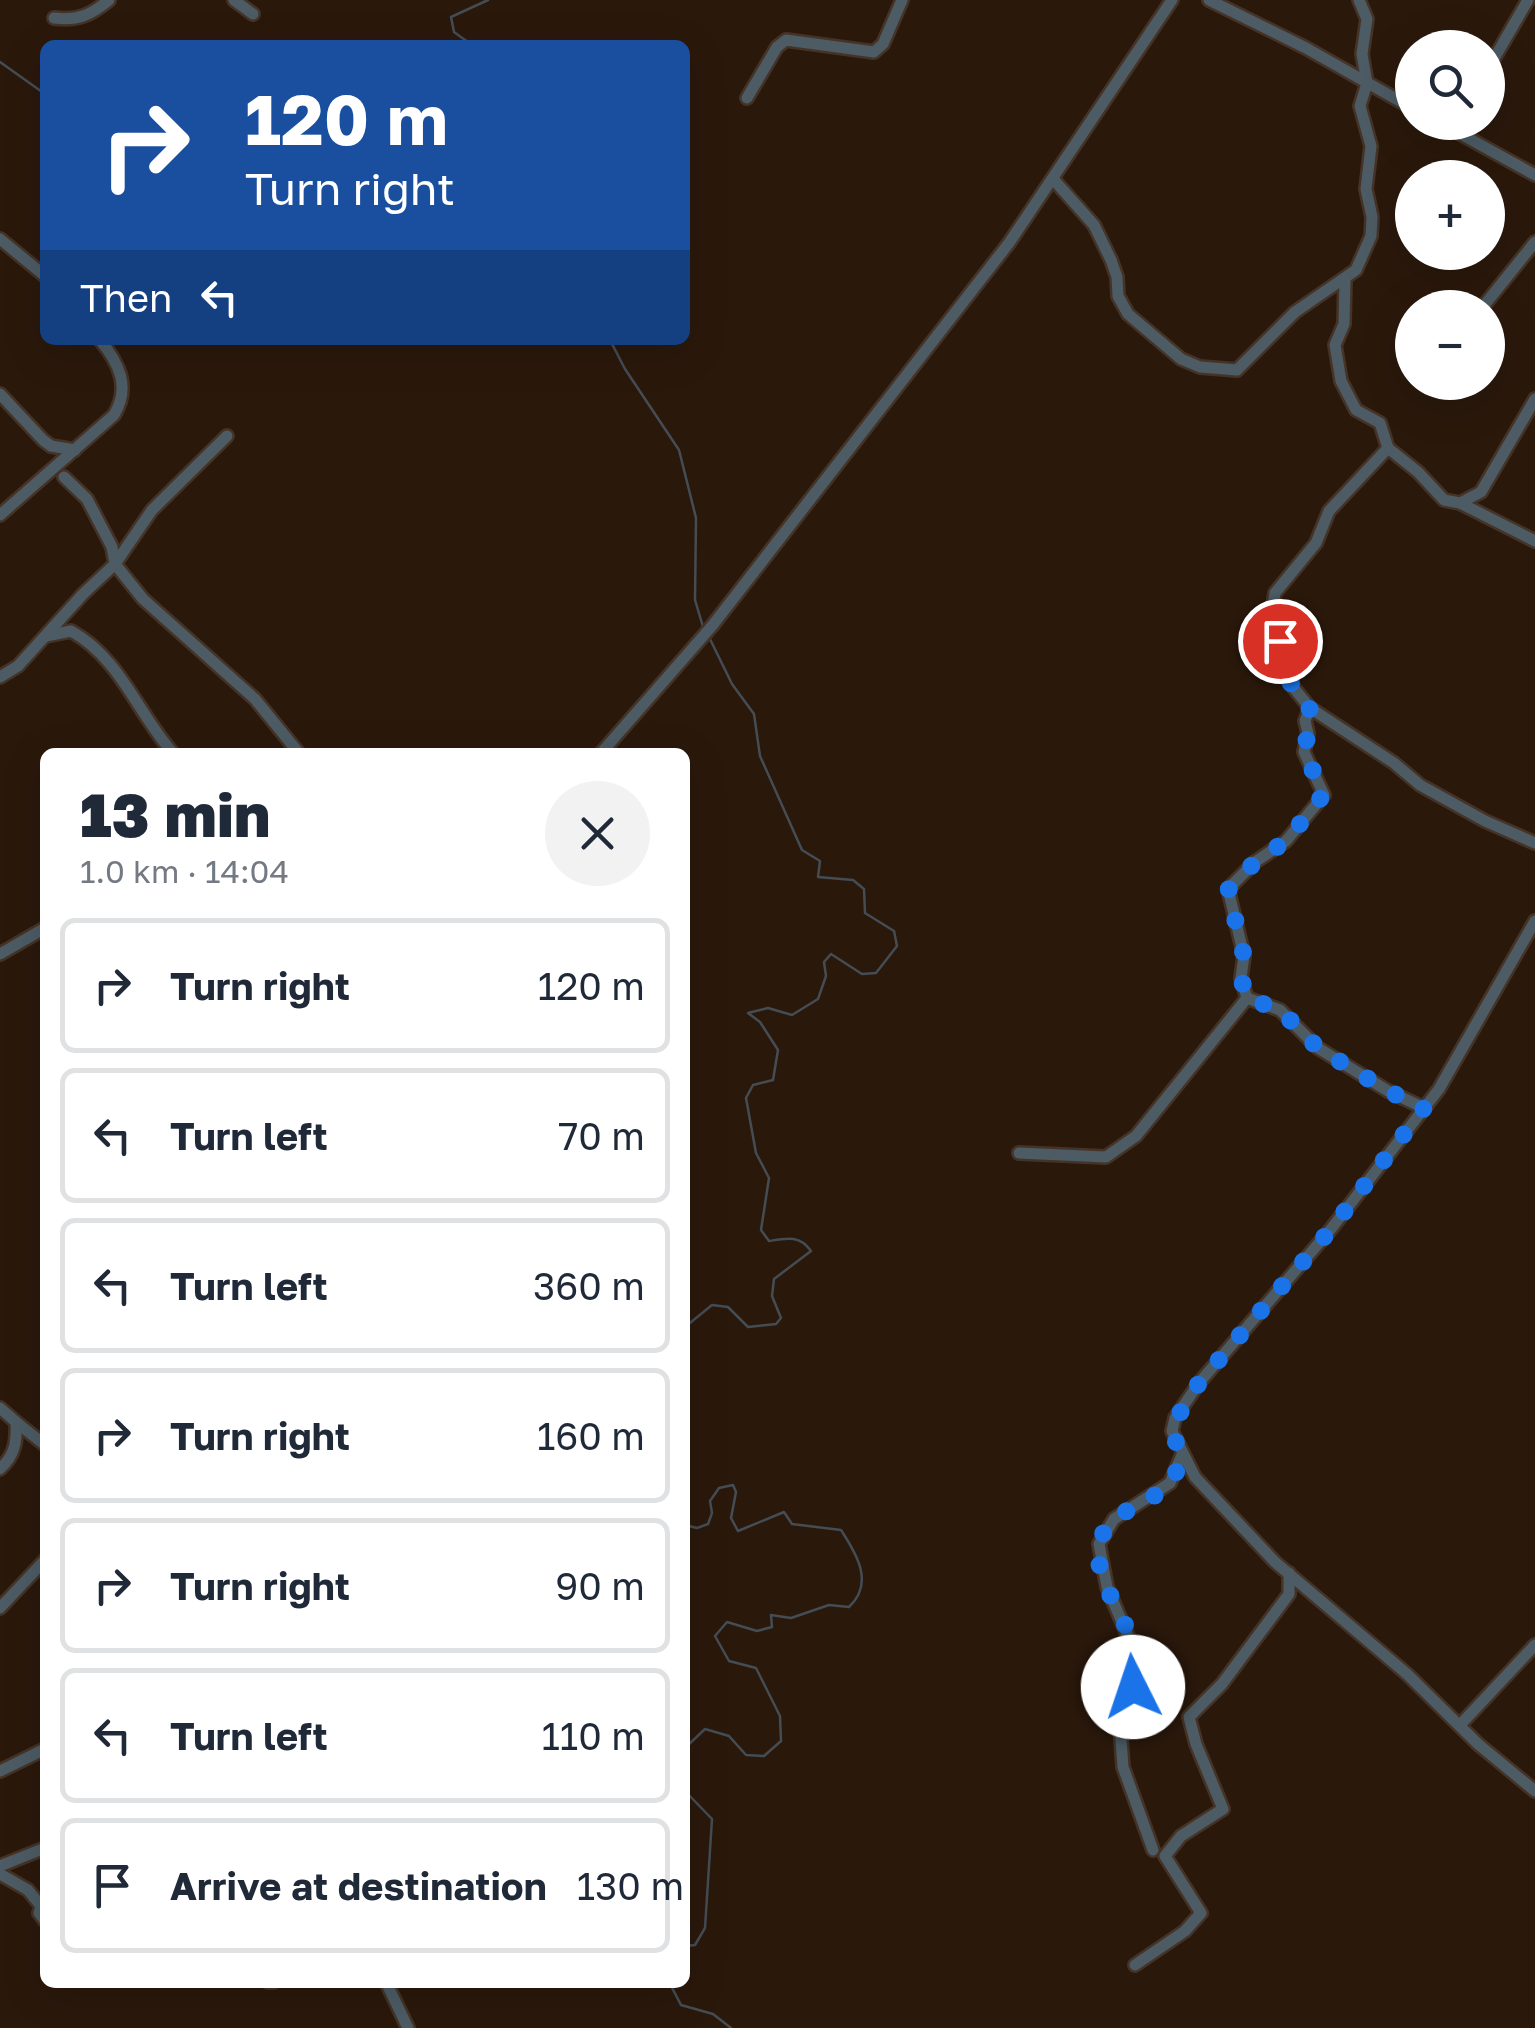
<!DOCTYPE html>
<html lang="en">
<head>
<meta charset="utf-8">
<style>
	:root { --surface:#fff; --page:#f2f2f3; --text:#1f2937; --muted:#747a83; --line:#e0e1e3 }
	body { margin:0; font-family:"Golos Text",sans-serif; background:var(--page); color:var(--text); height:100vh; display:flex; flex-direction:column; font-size:38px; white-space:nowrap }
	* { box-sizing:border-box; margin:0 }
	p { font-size:32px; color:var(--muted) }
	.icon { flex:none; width:55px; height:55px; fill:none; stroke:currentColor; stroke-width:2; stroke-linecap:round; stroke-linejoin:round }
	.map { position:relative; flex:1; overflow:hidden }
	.panel { position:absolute; left:40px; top:748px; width:650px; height:1240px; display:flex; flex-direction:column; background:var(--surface); border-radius:15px; box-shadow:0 10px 40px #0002 }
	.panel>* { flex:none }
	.hud { position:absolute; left:40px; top:40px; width:650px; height:305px; border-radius:15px; box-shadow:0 10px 40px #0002; background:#1a4fa0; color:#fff; overflow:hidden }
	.controls { position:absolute; left:1395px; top:30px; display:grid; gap:20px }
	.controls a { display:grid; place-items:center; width:110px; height:110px; border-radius:50%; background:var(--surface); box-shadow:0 10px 40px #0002; font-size:50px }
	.pin { position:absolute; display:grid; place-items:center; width:85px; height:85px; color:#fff; margin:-42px; border:5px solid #fff; border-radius:50%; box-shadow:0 2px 10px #0007 }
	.me { position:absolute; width:110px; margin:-55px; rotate:356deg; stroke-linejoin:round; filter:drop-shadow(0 0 8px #0008) }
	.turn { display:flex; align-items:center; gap:35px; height:210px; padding:0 40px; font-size:45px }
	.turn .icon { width:130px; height:130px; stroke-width:2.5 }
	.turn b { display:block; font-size:70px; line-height:85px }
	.then { display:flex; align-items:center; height:95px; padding:0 40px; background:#0003; gap:20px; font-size:38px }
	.round { display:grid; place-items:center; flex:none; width:105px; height:105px; border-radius:52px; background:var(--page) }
	.head { display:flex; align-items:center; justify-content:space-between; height:170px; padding:0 40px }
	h1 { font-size:60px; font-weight:800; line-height:75px }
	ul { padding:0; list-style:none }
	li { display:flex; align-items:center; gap:30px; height:135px; margin:0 20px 15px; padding:0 20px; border:5px solid var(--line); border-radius:15px }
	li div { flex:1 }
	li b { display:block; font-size:38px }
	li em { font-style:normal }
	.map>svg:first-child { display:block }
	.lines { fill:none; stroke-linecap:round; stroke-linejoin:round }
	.stream { stroke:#444c54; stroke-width:2.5 }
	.minor-casing { stroke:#443326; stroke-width:16 }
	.minor { stroke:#4c5b64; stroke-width:11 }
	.route { stroke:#1a73e8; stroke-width:18; stroke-dasharray:0 32.4 }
</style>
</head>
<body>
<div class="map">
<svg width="1535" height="2028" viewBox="0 0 1535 2028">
	<rect width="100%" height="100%" fill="#2a180b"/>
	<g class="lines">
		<!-- stream -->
		<g class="stream">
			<polyline points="472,45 454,32 451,17 488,0"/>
			<polyline points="0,62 45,94"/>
			<polyline points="610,340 625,369 679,450 696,518 695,600 704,630"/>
			<path d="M 685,1327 L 712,1305 L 728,1307 L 748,1327 L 776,1324 L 781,1318 L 772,1296 L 774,1279 L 811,1251 C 800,1235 787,1238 769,1241 L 761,1230 L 769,1178 L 756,1153 L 746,1098 L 753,1085 L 773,1080 L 778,1050 L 760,1022 L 748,1013 L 768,1008 L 792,1015 L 818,999 L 826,976 L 824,962 L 831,954 L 862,974 L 876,973 L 897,946 L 894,931 L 865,913 L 864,889 L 853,880 L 818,877 L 820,861 L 802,850 L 760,756 L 754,714 L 732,684 L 709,637"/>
			<path d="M 685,1525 L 697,1528 L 708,1524 L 712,1513 L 710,1501 L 719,1488 L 733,1485 L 736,1492 L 731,1518 L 738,1531 L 784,1512 L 792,1524 L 841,1530 C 856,1553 875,1583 849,1607 L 829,1605 L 791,1618 L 771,1615 L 772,1627 L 757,1631 L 727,1622 L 715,1636 L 729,1661 L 756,1668 L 780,1716 L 781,1741 L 764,1756 L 746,1755 L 729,1736 L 705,1729 L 685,1748"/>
			<polyline points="685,1791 712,1819 705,1928 695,1945 685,1946"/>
			<polyline points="669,1982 681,2005 713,2014 731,2028"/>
		</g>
		<!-- minor casing -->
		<g class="minor-casing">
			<g id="minor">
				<polyline points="234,0 253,14"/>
				<polyline points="1209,0 1306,48 1412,108"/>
				<path d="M 54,18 C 78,21 91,15 109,0"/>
				<polyline points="1488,69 1528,0"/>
				<polyline points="747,98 777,47 786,40 874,52 883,44 902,0"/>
				<polyline points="1439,122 1535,175"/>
				<polyline points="1054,180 1094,225 1111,260 1117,277 1118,296 1128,314 1181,359 1200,367 1237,370 1295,312 1356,270 1371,236 1372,217 1366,189 1371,146 1360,106 1367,83 1362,54 1367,19 1359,0"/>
				<polyline points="0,239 45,276"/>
				<polyline points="1345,279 1344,324 1335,345 1341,381 1356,410 1380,423 1388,448 1418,472 1444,500 1460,503 1535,541"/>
				<polyline points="1482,308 1535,242"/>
				<polyline points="1430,383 1431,382"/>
				<polyline points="0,394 43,440 51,446 75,450"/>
				<polyline points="64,477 87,499 112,547 115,564 143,599 255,699 298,752"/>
				<polyline points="1460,503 1481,492 1535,399"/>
				<path d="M 0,515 L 114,415 C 131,387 119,363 100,340"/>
				<path d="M 46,636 L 71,631 C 120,658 137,712 172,752"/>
				<polyline points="0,677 18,666 83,594 115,564 152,510 227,436"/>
				<polyline points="1310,708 1394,763 1420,785 1485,821 1535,843"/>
				<polyline points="602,752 712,626 1009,243 1172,0"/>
				<polyline points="1535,921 1439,1089 1331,1229 1199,1383 1175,1418 1172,1431 1195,1477 1275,1562 1407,1674 1478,1744 1535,1791"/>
				<polyline points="0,954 45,928"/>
				<polyline points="1247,998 1280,1010 1318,1048 1388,1091 1424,1108"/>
				<polyline points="1019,1153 1106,1157 1136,1136 1247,998 1241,978 1244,956 1228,889 1255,862 1286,841 1324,795 1304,752 1308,733 1305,721 1310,708 1289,682 1280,641 1270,623 1275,593 1316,543 1329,511 1388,448"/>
				<path d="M 0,1408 L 16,1422 C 17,1442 15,1455 0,1469"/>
				<polyline points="16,1422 45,1445"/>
				<polyline points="0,1608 45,1560"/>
				<polyline points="1461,1724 1535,1645"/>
				<polyline points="0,1771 45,1749"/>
				<polyline points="1153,1850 1123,1767 1120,1726 1133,1687 1136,1655 1107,1587 1099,1544 1114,1519 1170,1483 1182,1455"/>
				<polyline points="0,1866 45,1848"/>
				<polyline points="0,1874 28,1890 41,1906 39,1913 45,1921"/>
				<polyline points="1135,1965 1185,1931 1201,1913 1165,1856 1181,1836 1223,1809 1196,1744 1189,1717 1222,1684 1289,1594 1289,1573"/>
				<polyline points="268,1982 274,1982"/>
				<polyline points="386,1982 408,2028"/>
			</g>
		</g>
		<!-- minor -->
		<use href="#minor" class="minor"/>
	</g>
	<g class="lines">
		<!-- route -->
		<path class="route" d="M 1133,1687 C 1134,1677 1137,1665 1136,1655 C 1132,1623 1085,1572 1102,1536 C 1114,1508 1150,1506 1169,1483 C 1176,1476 1179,1465 1182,1455 L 1175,1440 L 1173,1424 L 1199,1383 L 1331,1229 L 1424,1108 L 1388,1091 L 1318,1048 L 1280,1010 L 1247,998 L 1241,978 L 1244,956 L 1228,890 L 1255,862 L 1286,841 L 1324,794 L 1304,752 L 1308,733 L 1305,721 L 1310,708 L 1290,682 L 1280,641"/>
	</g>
</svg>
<div class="controls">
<a><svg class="icon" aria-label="search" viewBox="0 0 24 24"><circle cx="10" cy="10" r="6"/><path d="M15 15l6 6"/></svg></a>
<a>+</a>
<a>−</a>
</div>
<div class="pin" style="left:1280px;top:641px;background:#d93025"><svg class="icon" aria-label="arrive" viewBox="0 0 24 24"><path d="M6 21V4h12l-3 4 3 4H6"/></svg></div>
<svg class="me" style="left:1133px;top:1687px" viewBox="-20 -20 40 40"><circle r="19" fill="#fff"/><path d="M0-13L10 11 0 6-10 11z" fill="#1a73e8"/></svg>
<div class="hud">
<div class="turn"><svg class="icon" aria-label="right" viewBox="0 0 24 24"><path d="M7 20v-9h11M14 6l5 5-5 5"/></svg><div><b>120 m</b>Turn right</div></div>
<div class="then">Then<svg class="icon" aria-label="left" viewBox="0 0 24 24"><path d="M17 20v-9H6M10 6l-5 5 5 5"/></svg></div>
</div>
<section class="panel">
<div class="head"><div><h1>13 min</h1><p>1.0 km · 14:04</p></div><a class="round"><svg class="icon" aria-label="close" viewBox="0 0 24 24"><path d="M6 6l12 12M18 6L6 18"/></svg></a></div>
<ul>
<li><svg class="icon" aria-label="right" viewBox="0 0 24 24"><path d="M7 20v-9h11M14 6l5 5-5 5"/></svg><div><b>Turn right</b></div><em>120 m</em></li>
<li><svg class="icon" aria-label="left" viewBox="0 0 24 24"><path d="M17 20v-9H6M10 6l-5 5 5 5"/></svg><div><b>Turn left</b></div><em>70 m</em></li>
<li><svg class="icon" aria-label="left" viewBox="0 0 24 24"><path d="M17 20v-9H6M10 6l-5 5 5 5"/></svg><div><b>Turn left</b></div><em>360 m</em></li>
<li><svg class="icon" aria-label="right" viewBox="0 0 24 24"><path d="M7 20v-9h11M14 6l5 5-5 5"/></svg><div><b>Turn right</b></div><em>160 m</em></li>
<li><svg class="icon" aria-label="right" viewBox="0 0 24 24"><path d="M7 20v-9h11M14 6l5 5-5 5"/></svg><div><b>Turn right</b></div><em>90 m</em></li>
<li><svg class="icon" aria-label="left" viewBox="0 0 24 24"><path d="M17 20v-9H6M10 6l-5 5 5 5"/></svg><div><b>Turn left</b></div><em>110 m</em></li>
<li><svg class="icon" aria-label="arrive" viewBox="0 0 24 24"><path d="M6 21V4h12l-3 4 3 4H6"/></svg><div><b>Arrive at destination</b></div><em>130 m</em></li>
</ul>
</section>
</div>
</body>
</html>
